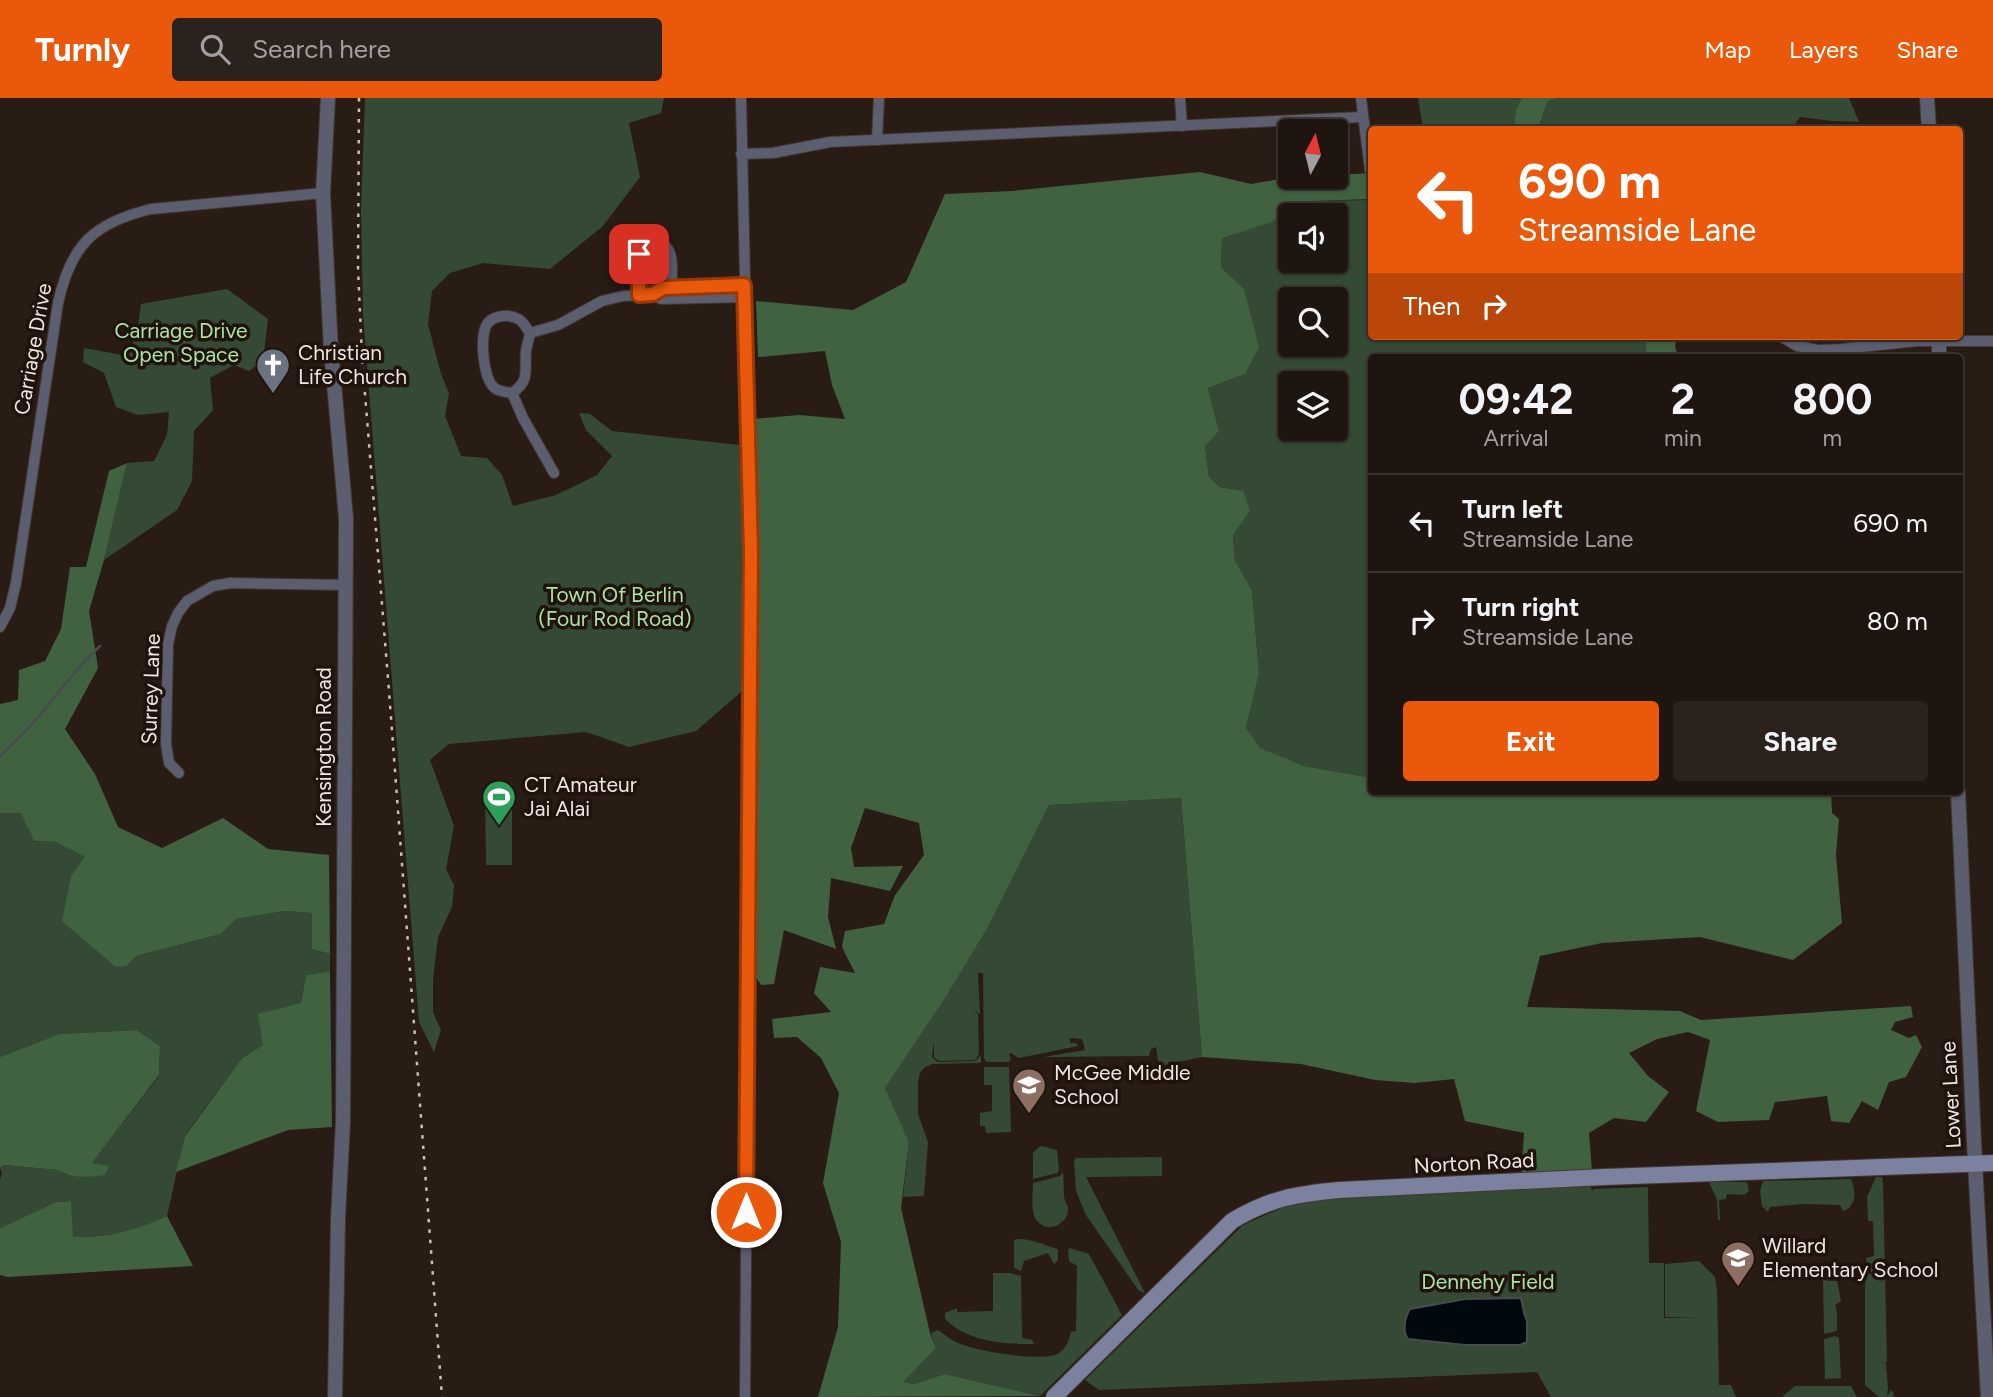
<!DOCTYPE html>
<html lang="en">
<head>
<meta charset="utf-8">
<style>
	:root { --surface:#1e1510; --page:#2b221e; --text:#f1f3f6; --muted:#a19f9f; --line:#3c3430; --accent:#ea580c }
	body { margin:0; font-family:Figtree,sans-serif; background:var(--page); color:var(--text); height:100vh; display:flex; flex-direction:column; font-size:26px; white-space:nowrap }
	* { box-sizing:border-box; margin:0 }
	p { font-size:23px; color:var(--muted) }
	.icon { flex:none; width:38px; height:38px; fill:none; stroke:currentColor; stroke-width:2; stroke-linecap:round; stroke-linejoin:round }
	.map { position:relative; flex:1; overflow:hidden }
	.side { position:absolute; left:1368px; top:256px; width:595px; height:441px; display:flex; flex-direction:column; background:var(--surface); border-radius:7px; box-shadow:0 2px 5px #0004,0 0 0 2px var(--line) }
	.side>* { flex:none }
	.top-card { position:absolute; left:1368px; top:28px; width:595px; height:214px; border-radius:7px; box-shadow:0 2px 5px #0004,0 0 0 2px var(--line); background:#ea580c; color:#fff; overflow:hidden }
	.needle { width:46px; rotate:7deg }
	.buttons { position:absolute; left:1278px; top:21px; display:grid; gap:14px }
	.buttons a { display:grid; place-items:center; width:70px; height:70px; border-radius:7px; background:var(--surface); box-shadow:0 2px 5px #0004,0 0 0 2px var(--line); font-size:35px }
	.pin { position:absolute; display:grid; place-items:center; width:60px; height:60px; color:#fff; margin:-30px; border-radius:14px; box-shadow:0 4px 10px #0006 }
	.me { position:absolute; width:77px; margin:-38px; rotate:0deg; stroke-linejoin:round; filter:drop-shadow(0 0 5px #0008) }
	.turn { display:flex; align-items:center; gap:24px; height:147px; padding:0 35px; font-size:32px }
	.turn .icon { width:91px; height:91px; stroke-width:2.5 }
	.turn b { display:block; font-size:49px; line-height:60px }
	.then { display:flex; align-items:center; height:66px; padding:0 35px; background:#0003; gap:14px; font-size:26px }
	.eta { display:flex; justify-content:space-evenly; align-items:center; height:119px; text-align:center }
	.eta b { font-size:42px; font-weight:700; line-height:49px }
	.cta { display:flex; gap:14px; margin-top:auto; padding:14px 35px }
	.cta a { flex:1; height:80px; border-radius:7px; background:var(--accent); color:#fff; font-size:28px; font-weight:700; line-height:80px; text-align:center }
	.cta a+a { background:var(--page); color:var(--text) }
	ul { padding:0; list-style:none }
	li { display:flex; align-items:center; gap:21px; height:98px; padding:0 35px; border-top:2px solid var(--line) }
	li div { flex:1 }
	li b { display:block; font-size:26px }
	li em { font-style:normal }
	header { display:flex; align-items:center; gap:42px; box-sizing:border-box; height:98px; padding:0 35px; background:var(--accent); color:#fff }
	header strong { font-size:33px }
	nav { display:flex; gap:38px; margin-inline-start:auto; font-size:24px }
	.search { width:490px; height:63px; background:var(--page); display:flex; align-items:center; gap:18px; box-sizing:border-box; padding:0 24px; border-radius:7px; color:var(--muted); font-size:26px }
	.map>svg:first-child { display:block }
	.green { fill:#354a35; fill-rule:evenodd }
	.forest { fill:#416241 }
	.water { fill:#00090d; stroke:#474b4d; stroke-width:2 }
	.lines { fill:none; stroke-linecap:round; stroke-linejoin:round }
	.stream { stroke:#474b4d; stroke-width:2.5 }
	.minor-casing { stroke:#443832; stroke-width:12 }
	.tertiary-casing { stroke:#443832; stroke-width:16 }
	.secondary-casing { stroke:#443832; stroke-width:18 }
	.minor { stroke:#5a5e6f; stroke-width:10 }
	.tertiary { stroke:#5a5e6f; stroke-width:14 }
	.secondary { stroke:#7b819e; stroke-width:16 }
	.rail { stroke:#c9c0ba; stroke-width:2.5; stroke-dasharray:3.5 7; stroke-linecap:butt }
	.route-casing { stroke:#983908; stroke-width:18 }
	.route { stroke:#ea580c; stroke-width:12 }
	.labels { text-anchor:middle; stroke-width:7; stroke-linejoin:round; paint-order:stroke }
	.park-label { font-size:21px; fill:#abe2aa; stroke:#1f130c }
	.street-label { font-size:21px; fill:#eee6e1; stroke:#1f130c }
	.poi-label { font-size:21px; fill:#eee6e1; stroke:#1f130c; text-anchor:start }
</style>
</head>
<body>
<header>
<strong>Turnly</strong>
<div class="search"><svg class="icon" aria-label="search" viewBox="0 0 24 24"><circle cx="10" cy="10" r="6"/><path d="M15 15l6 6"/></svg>Search here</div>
<nav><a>Map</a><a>Layers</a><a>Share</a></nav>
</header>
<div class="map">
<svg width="1993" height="1299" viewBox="0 0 1993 1299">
	<rect width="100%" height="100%" fill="#281c15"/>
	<!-- green -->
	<g class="green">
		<polygon points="365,0 664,0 661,15 629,25 640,79 603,128 550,171 483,165 450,175 432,193 428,226 441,276 449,295 445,318 461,358 487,360 502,377 513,408 556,397 597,377 612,358 586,332 579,315 590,316 612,333 739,347 744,457 741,594 696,633 629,649 586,634 449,646 430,662 454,728 446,771 454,787 452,809 438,839 433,882 433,914 441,932 434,954 419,924 363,216 361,112"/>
		<polygon points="1418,0 1522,0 1516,11 1514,32 1423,31"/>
		<polygon points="1558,0 1849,0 1859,24 1832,23 1800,19 1791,32 1538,32 1548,3"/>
		<path d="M 1372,102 L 1372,238 L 1645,238 L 1646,259 L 1372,259 L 1372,679 L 1361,678 L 1304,668 L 1259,650 L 1246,630 L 1259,575 L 1252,492 L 1235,463 L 1233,436 L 1243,393 L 1220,389 L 1209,379 L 1205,349 L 1219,333 L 1208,290 L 1245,276 L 1244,191 L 1221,169 L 1222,139 L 1272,124 L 1284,116 L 1314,103 ZM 1290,117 L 1335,117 L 1335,163 L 1290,163 ZM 1290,201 L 1335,201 L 1335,247 L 1290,247 ZM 1290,285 L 1335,285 L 1335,331 L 1290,331 Z"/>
		<polygon points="227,191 268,221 263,263 249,273 234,267 210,280 213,312 194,333 192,383 177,412 104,462 127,365 154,363 167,337 169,314 138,317 116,309 104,275 83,264 84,250 122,257 136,241 141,206"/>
		<polygon points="485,690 512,690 512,767 486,767"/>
		<polygon points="1181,700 1202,959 1159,968 1156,949 1151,951 1149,958 1044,959 1085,952 1082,941 1070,940 1070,945 1076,945 1078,948 1019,960 1011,955 1009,956 1011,962 1008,964 986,964 984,960 983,875 978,875 980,916 973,912 978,916 979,956 975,962 939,963 934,959 934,943 932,959 938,964 975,963 981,957 981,964 979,965 932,966 924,970 920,975 918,985 918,1016 928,1044 924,1098 903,1099 909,1044 885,990 933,918 987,831 1049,707"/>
		<path d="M 21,714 L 34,743 L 56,744 L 86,759 L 127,868 L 136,858 L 221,836 L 236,821 L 285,813 L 312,815 L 312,851 L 330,856 L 330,873 L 306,877 L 301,905 L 263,947 L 242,960 L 185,1037 L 167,1118 C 136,1132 107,1140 72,1139 L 71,1103 L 56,1104 L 0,1130 L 0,1082 L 2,1075 L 0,1070 L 4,1067 L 58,1072 L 65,1076 L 105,1077 L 110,1068 L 91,1066 L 159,978 L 160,948 L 137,932 L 59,936 L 0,959 L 0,715 Z"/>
		<polygon points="984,969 1009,969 1011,1033 1010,1034 986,1035 985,1028 980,1028 980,1015 992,1013 992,987 984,987"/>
		<polygon points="1042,1048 1057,1052 1059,1072 1057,1075 1033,1081 1033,1055 1039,1049"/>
		<polygon points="1162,1059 1162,1078 1086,1079 1145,1195 1139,1193 1086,1117 1076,1093 1074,1063 1076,1060"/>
		<path d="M 1063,1074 C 1064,1083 1063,1094 1065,1103 C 1067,1110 1069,1105 1068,1113 C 1066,1127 1048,1135 1038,1124 C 1030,1116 1033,1096 1033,1085 L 1060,1078 Z"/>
		<polygon points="1876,1079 1882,1079 1883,1086 1887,1264 1884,1265 1886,1266 1888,1291 1887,1298 1891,1292 1893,1294 1894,1299 1879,1299 1865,1287 1865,1188 1866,1176 1871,1176 1871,1172 1867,1171 1866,1160 1874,1158 1873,1123 1868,1123 1867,1099"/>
		<path d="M 1851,1081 C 1855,1091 1857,1103 1848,1111 L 1843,1113 L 1840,1107 L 1805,1106 L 1770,1109 L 1768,1114 L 1762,1108 L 1760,1093 L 1763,1083 Z"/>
		<polygon points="1709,1084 1747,1084 1749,1093 1744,1097 1727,1096 1726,1101 1719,1102 1720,1122 1718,1122 1717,1102"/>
		<polygon points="1590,1087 1592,1093 1594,1091 1648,1089 1649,1165 1664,1165 1664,1220 1704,1219 1665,1219 1665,1166 1699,1163 1715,1179 1717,1193 1719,1287 1731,1287 1736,1299 1551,1299 1537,1274 1099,1292 1085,1282 1243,1127 1298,1103"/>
		<path d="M 1019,1141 C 1033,1141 1046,1148 1058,1151 L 1058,1162 L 1054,1166 L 1048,1155 L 1024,1163 L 1021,1173 L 1014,1170 L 1014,1142 Z"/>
		<path d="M 1070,1150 L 1089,1156 L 1122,1217 L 1040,1298 L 945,1276 L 914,1286 L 902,1284 L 936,1250 L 931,1235 L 938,1232 C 944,1236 950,1241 956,1244 C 973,1253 1041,1264 1057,1256 C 1066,1252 1069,1242 1071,1234 L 1076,1233 L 1077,1168 L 1069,1163 L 1068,1152 Z"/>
		<path d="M 993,1175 L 1010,1175 L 1021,1178 L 1022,1240 L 1032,1242 L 1034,1245 L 1033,1246 C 1002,1246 968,1244 945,1221 L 945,1215 L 957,1210 L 957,1214 L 993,1213 Z"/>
		<polygon points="1823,1182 1837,1183 1841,1203 1835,1207 1837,1214 1837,1233 1824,1236"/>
		<polygon points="1835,1238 1839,1240 1841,1280 1825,1281 1824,1241"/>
		<polygon points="1795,1288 1851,1288 1857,1299 1782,1299"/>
	</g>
	<!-- forest -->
	<g class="forest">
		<polygon points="1522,0 1558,0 1548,3 1538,31 1514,31 1516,11"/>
		<polygon points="1200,74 1251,86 1293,79 1335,79 1335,77 1372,75 1372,101 1314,103 1284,116 1272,124 1222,140 1221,169 1244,191 1259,249 1245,276 1208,290 1219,333 1205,349 1209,379 1220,389 1243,393 1250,412 1233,437 1235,463 1252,492 1259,575 1246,630 1260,650 1304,668 1361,678 1372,679 1372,693 1831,693 1832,715 1839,721 1836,757 1842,825 1793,862 1700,839 1602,845 1540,858 1527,909 1680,913 1701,922 1911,908 1913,919 1895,924 1891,932 1909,940 1916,937 1922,949 1906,979 1889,984 1878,1012 1862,1003 1849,1025 1831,1023 1827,998 1775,1004 1769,1022 1718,1024 1696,1013 1710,942 1688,934 1657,941 1629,955 1648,978 1669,994 1646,1024 1614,1020 1589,1035 1592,1073 1521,1078 1524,1035 1465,1023 1454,981 1415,985 1375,982 1301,966 1202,959 1181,700 1049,707 987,831 943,903 885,990 909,1044 901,1110 930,1235 936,1250 903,1284 914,1286 945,1276 1040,1298 818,1299 838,1229 841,1144 823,1085 839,995 821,960 797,939 774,940 772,921 831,914 814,895 820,869 855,875 842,849 845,833 884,826 895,797 924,757 919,725 865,710 851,750 854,769 903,768 890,793 831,780 828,819 836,851 784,832 774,886 761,887 756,879 756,554 753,321 799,317 845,321 832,287 825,253 758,259 756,203 853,212 906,184 945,96 1012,93"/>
		<polygon points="1645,238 1677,238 1675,248 1678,259 1646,259"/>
		<polygon points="127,365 104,462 89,513 98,570 65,631 95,676 118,729 162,750 223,720 268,751 329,757 330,856 312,851 312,815 285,813 236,821 221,836 136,858 127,868 116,869 62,823 71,778 85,759 56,744 34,743 21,715 0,715 0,606 18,602 19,572 45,563 61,531 70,469 86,469 109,373"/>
		<polygon points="330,873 332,1029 288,1032 176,1074 185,1038 242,960 263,947 258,916 301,905 306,877"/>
		<path d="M 137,932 L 160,948 L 159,977 L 92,1065 L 110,1068 L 105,1077 C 88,1079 73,1081 58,1072 L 4,1067 L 0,1070 L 0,959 L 59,936 Z"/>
		<path d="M 71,1103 L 73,1139 C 107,1140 136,1132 167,1118 L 193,1168 L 8,1179 L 0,1177 L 0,1130 L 56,1104 Z"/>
	</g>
	<!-- water -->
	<path class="water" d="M 1521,1200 L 1524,1215 L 1527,1223 L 1527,1244 L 1520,1247 L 1465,1247 L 1408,1241 C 1402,1233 1405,1219 1410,1211 L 1465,1201 Z"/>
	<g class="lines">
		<!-- stream -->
		<polyline class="stream" points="0,658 34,624 81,567 100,548"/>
		<!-- minor casing -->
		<g class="minor-casing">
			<g id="minor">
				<polyline points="741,0 751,453 745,1299"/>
				<polyline points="1180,0 1182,28"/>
				<polyline points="1361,0 1370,72"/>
				<polyline points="877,42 879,0"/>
				<polyline points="741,56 773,55 830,44 1363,19"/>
				<polyline points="744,187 663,190 653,196 661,201 745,199"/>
				<path d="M 639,197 C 639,185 637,170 639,158 C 641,144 659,138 668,151 C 674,160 671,178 672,189"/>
				<path d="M 530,235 C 529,241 527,247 526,253 C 524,272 531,282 512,295 C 507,294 501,294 496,291 C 483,283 480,241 486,228 C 491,217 510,215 520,222 C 524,225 527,231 530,235 L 558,227 L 602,203 L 623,198 L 653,196"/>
				<polyline points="1780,238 1797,248 1818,252 1841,251 1917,243 1993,243"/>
				<polyline points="512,295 523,320 554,375"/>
				<path d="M 0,529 L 10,510 L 16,485 L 58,205 C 71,147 93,125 151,111 L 323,95"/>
				<polyline points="179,675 169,665 166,646 168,546 172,528 178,515 187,503 213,488 230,485 346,487"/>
			</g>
		</g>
		<!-- tertiary casing -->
		<g class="tertiary-casing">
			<g id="tertiary">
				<polyline points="328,0 323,95 331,252 346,420 343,1024 338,1120 335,1299"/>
				<polyline points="1927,0 1929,32"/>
				<polyline points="1939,238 1939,259"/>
				<polyline points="1958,693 1975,1065 1988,1299"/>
			</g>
		</g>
		<!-- secondary casing -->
		<g class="secondary-casing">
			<path id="secondary" d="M 1054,1299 L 1232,1123 C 1270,1100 1297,1096 1339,1092 L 1604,1079 L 1993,1065"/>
		</g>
		<!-- minor -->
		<use href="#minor" class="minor"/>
		<!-- tertiary -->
		<use href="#tertiary" class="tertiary"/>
		<!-- secondary -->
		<use href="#secondary" class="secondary"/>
		<!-- rail -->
		<polyline class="rail" points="359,0 358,170 362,259 389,593 442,1299"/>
	</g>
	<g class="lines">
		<!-- route casing -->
		<g class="route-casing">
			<polyline id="route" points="639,156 639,197 653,196 663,190 744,187 751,453 746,1114"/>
		</g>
		<!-- route -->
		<use href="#route" class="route"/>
	</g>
	<!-- icons -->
	<defs>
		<g id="church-pin" transform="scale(1.75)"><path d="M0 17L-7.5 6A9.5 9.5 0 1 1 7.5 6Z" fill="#6b7280" stroke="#1f130c"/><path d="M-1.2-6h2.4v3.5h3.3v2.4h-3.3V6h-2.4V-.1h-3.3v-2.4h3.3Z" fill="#fff"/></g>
		<g id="stadium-pin" transform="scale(1.75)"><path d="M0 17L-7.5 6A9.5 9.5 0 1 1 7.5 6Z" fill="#2e9e5b" stroke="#1f130c"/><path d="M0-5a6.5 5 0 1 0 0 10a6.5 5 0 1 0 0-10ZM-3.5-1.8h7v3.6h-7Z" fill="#fff"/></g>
		<g id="school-pin" transform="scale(1.75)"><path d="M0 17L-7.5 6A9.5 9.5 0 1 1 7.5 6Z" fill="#8d6e63" stroke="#1f130c"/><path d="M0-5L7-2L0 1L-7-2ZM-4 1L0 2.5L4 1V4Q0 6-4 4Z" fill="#fff"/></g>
	</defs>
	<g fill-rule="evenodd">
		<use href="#church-pin" x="273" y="267"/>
		<use href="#stadium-pin" x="499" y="699"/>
		<use href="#school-pin" x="1029" y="987"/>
		<use href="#school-pin" x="1738" y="1160"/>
	</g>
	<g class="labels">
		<!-- park labels -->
		<g class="park-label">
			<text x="181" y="240">Carriage Drive<tspan x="181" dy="24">Open Space</tspan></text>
			<text x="615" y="504">Town Of Berlin<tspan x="615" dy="24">(Four Rod Road)</tspan></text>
			<text x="1488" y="1191">Dennehy Field</text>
		</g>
		<!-- street labels -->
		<g class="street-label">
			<text transform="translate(33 251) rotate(-80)" y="7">Carriage Drive</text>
			<text transform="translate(151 591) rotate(-88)" y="7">Surrey Lane</text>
			<text transform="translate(324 649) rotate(-90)" y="7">Kensington Road</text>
			<text transform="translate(1951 997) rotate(-93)" y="7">Lower Lane</text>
			<text transform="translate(1474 1065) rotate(-3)" y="7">Norton Road</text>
		</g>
		<!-- poi labels -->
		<g class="poi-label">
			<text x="298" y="262">Christian<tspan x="298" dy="24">Life Church</tspan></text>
			<text x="524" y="694">CT Amateur<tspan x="524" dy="24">Jai Alai</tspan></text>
			<text x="1054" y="982">McGee Middle<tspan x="1054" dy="24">School</tspan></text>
			<text x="1762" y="1155">Willard<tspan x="1762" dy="24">Elementary School</tspan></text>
		</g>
	</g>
</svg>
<div class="buttons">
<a><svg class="needle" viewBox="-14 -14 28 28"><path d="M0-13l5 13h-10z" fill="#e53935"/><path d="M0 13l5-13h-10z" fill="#a19f9f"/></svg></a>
<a><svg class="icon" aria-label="sound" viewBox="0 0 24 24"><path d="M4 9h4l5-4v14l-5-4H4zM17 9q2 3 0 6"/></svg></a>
<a><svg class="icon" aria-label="search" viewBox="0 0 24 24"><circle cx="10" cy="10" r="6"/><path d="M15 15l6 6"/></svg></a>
<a><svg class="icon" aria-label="layers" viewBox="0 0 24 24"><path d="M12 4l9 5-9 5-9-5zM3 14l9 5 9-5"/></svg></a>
</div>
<div class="pin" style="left:639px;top:156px;background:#d93025"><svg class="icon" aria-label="arrive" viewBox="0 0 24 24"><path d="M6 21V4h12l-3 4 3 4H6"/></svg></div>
<svg class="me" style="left:746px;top:1114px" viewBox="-20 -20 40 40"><circle r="17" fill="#ea580c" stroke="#fff" stroke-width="3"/><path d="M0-11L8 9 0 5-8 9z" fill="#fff"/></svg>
<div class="top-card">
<div class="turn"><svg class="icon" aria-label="left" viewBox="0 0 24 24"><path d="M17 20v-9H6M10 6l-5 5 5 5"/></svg><div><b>690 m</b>Streamside Lane</div></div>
<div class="then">Then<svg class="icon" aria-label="right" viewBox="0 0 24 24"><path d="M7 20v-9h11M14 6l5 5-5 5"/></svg></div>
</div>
<section class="side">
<div class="eta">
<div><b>09:42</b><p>Arrival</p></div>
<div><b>2</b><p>min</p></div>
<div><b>800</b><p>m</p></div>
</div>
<ul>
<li><svg class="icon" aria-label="left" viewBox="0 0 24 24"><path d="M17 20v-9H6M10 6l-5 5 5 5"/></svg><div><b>Turn left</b><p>Streamside Lane</p></div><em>690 m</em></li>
<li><svg class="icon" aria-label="right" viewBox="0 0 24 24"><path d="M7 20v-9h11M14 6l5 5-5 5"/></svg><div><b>Turn right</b><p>Streamside Lane</p></div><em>80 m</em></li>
</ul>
<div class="cta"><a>Exit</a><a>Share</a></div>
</section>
</div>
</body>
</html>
